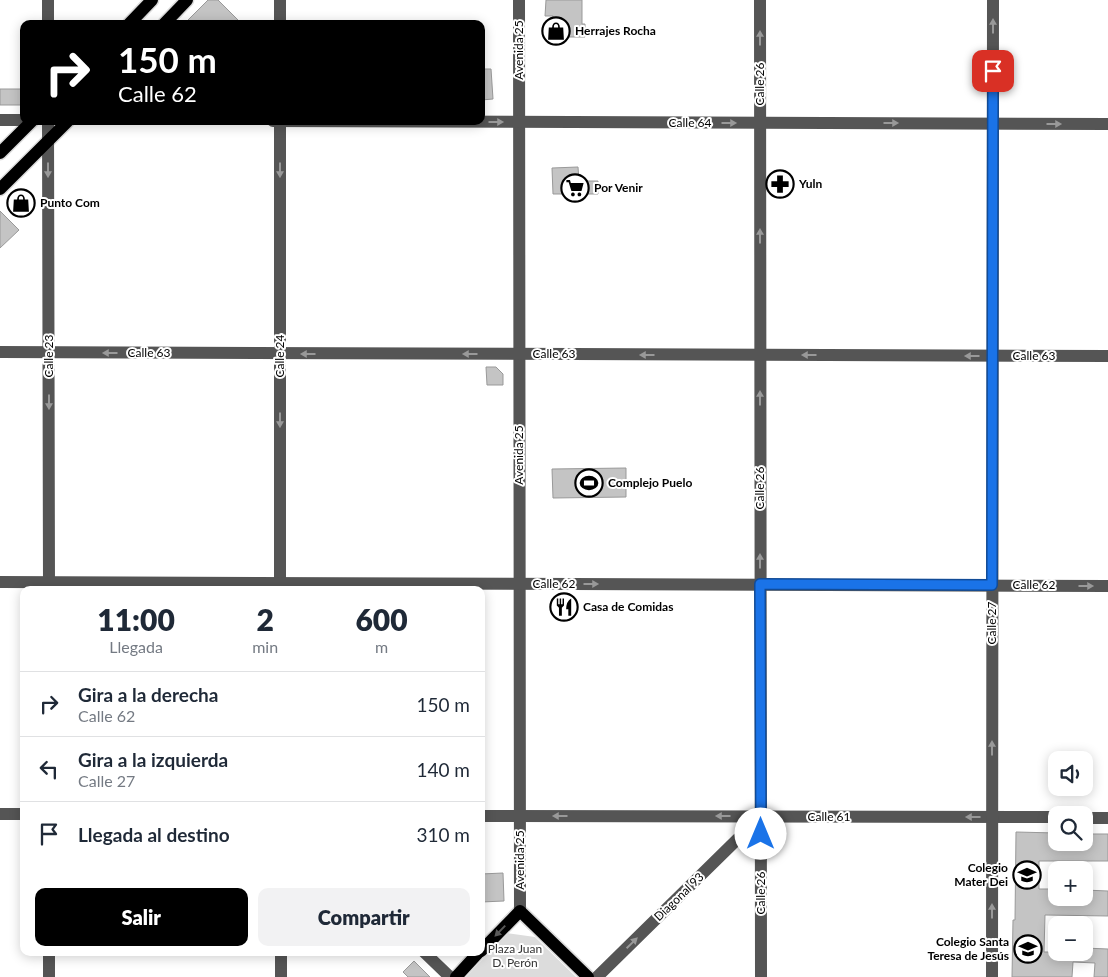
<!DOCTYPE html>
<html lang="es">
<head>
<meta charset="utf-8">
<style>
	:root { --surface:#fff; --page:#f2f2f3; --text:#1f2937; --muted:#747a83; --line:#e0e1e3; --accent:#000 }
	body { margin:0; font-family:Lato,sans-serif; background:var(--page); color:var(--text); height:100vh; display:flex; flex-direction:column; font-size:19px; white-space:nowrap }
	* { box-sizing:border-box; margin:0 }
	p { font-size:16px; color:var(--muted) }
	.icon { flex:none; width:28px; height:28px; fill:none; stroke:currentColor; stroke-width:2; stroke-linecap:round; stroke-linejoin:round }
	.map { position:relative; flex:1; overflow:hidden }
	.details { position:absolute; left:20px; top:586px; width:465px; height:370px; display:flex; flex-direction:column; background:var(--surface); border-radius:10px; box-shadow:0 2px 12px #0003 }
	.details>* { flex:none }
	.guide { position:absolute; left:20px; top:20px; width:465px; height:105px; border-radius:10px; box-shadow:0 2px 12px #0003; background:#000; color:#fff; overflow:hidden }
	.tools { position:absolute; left:1048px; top:751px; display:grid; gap:10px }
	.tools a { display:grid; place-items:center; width:45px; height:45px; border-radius:10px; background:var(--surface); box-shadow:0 2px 12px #0003; font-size:25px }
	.pin { position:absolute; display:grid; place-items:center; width:42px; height:42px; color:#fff; margin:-21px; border-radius:10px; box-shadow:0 2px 8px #0006 }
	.me { position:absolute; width:55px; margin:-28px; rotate:0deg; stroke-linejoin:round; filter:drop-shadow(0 0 4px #0008) }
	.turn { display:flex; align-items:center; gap:18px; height:105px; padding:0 15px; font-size:22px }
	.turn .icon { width:65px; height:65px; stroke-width:2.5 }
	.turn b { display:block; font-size:35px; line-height:42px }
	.eta { display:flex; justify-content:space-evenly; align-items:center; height:85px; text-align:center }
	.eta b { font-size:30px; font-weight:800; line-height:35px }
	.cta { display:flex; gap:10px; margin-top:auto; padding:10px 15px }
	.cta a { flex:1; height:58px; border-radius:10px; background:var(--accent); color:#fff; font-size:20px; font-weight:800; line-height:58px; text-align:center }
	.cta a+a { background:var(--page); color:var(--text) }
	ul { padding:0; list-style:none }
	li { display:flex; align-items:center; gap:15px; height:65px; padding:0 15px; border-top:1px solid var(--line) }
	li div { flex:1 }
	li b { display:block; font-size:19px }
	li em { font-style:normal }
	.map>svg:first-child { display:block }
	.green { fill:#dcdcdc }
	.building { fill:#c4c4c4; stroke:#999 }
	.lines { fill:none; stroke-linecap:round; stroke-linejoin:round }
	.major-casing { stroke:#dbdbdb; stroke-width:15 }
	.minor { stroke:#555; stroke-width:12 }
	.major { stroke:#000; stroke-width:12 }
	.oneway { fill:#999 }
	.oneway2 { fill:#595959 }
	.route-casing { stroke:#114b97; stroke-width:12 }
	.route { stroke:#1a73e8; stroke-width:9 }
	.labels { text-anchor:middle; stroke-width:4; stroke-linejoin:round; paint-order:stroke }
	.poi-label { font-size:12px; font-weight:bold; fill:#000; stroke:#fff; text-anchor:start }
	.street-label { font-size:12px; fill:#000; stroke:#fff }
	.park-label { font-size:12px; fill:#333; stroke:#fff }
</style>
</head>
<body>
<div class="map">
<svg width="1108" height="977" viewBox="0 0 1108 977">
	<rect width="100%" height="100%" fill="#fff"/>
	<!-- green -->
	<polygon class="green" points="507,933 535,937 576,977 466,977"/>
	<!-- building -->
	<g class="building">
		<polygon points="208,0 218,0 242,24 184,24"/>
		<polygon points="546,0 582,0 582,24 585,24 585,37 553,37 553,16 545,16"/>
		<polygon points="481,69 491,69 493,99 481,100"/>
		<rect x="0" y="89" width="24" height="16"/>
		<polygon points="578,167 579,181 598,181 598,194 553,194 552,168"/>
		<polygon points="0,211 19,230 0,248"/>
		<polygon points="486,367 496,367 503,374 503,385 487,385"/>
		<polygon points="626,468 626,497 553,498 552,469"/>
		<polygon points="574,599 575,615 553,616 553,600"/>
		<polygon points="1016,832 1056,833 1056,842 1084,842 1084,834 1108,834 1108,861 1039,861 1039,889 1056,889 1056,898 1084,898 1084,890 1108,891 1108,916 1045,915 1044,952 1084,952 1084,948 1108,949 1108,977 1094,977 1095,963 1073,962 1072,977 1012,977 1013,920 1015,920"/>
		<polygon points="503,873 504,901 481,902 481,874"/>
		<polygon points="414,961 430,977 408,977 403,972"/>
	</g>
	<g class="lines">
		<!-- major casing -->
		<g class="major-casing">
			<g id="major">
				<polyline points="129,24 152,0"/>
				<polyline points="164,24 187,0"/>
				<polyline points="0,153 32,121"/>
				<polyline points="0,189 68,121"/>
				<polyline points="481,951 520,911 588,977"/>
				<polyline points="456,977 479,952"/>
			</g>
		</g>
		<!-- minor -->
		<g class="minor">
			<polyline points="519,0 520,911"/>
			<polyline points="760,0 761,977"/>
			<polyline points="48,24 48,0"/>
			<polyline points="280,24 280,0"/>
			<polyline points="0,120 24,120"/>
			<polyline points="48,121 49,589"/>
			<polyline points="273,121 1108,124"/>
			<polyline points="280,121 280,590"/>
			<polyline points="0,352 1108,356"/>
			<polyline points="0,582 1108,586"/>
			<polyline points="0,814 24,814"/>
			<polyline points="481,816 1056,817"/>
			<polyline points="1084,818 1108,818"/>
			<polyline points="49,952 49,977"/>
			<polyline points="281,952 281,977"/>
			<polyline points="424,952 450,977"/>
			<polyline points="597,977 761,816"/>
			<polyline points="992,977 993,0"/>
		</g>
		<!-- major -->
		<use href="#major" class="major"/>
	</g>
	<!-- one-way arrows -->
	<defs><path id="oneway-solid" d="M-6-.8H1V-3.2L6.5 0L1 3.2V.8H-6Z" transform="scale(1.25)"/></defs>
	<g class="oneway">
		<use href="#oneway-solid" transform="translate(993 26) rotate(-90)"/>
		<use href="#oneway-solid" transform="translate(760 38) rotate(-90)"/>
		<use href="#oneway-solid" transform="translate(496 122)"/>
		<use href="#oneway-solid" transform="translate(729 123)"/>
		<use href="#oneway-solid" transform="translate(891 123)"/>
		<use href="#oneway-solid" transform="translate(1054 124)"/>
		<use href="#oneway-solid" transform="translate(48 170) rotate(90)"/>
		<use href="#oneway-solid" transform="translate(280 170) rotate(90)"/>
		<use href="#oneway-solid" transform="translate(760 236) rotate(-90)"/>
		<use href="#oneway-solid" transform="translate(110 353) rotate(-180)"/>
		<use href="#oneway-solid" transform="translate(308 354) rotate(-180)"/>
		<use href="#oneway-solid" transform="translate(470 354) rotate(-180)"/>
		<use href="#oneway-solid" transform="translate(647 355) rotate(-180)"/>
		<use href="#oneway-solid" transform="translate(809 355) rotate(-180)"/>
		<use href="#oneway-solid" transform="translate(972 356) rotate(-180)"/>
		<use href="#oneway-solid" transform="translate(760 398) rotate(-90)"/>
		<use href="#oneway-solid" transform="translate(49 402) rotate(90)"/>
		<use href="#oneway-solid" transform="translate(280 420) rotate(90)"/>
		<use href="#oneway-solid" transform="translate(760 561) rotate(-90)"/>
		<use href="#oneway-solid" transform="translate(591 584)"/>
		<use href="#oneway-solid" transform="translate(1086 586)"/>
		<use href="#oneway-solid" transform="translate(992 748) rotate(-90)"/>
		<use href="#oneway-solid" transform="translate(560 816) rotate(-180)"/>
		<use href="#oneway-solid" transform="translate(723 816) rotate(-180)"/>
		<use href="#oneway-solid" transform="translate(973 817) rotate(-180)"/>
		<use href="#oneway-solid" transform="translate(992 911) rotate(-90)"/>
		<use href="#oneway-solid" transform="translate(632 943) rotate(-44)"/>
	</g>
	<use class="oneway2" href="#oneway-solid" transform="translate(500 931) rotate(134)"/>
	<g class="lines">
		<!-- route casing -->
		<g class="route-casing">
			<polyline id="route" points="761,834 760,584 992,585 993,71"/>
		</g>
		<!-- route -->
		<use href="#route" class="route"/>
	</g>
	<!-- icons -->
	<defs>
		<g id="shop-ring" transform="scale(1.4375)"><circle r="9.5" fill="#fff" stroke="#000" stroke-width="1.5"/><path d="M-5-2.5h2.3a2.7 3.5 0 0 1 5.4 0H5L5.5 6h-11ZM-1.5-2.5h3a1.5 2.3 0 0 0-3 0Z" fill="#000"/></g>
		<g id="pharmacy-ring" transform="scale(1.4375)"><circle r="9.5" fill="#fff" stroke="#000" stroke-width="1.5"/><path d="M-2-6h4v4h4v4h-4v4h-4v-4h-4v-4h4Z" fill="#000"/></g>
		<g id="supermarket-ring" transform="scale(1.4375)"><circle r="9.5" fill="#fff" stroke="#000" stroke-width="1.5"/><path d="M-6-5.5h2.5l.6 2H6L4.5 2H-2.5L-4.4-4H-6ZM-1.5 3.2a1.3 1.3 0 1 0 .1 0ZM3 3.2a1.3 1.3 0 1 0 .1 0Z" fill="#000"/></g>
		<g id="stadium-ring" transform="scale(1.4375)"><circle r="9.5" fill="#fff" stroke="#000" stroke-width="1.5"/><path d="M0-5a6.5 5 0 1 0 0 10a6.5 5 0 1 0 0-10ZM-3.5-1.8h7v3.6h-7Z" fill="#000"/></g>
		<g id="restaurant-ring" transform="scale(1.4375)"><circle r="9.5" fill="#fff" stroke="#000" stroke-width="1.5"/><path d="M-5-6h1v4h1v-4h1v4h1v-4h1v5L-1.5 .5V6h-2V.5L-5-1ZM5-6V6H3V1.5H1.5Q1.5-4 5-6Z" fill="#000"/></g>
		<g id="school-ring" transform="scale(1.4375)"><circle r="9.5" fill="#fff" stroke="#000" stroke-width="1.5"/><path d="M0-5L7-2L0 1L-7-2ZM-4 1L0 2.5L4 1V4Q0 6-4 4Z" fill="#000"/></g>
	</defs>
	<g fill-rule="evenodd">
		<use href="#shop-ring" x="556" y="31"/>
		<use href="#pharmacy-ring" x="780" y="184"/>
		<use href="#supermarket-ring" x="575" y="188"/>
		<use href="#shop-ring" x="21" y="203"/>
		<use href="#stadium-ring" x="589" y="483"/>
		<use href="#restaurant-ring" x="564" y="607"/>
		<use href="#school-ring" x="1027" y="875"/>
		<use href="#school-ring" x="1028" y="949"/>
	</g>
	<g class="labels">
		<!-- poi labels -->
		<g class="poi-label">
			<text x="575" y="35">Herrajes Rocha</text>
			<text x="799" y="188">Yuln</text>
			<text x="594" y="192">Por Venir</text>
			<text x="40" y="207">Punto Com</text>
			<text x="608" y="487">Complejo Puelo</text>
			<text x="583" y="611">Casa de Comidas</text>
			<text x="1008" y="872" text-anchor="end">Colegio<tspan x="1008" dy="14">Mater Dei</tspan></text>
			<text x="1009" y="946" text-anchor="end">Colegio Santa<tspan x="1009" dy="14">Teresa de Jesús</tspan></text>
		</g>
		<!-- street labels -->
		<g class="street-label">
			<text transform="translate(519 50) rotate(-90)" y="4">Avenida 25</text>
			<text transform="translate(760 84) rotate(-90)" y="4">Calle 26</text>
			<text x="690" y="127">Calle 64</text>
			<text x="149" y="357">Calle 63</text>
			<text x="554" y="358">Calle 63</text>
			<text transform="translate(49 356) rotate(-90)" y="4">Calle 23</text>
			<text transform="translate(280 356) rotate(-90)" y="4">Calle 24</text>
			<text x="1034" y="360">Calle 63</text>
			<text transform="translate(519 455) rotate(-90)" y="4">Avenida 25</text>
			<text transform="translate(760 488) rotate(-90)" y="4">Calle 26</text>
			<text x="554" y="588">Calle 62</text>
			<text x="1034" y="589">Calle 62</text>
			<text transform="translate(992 623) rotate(-90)" y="4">Calle 27</text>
			<text x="829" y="821">Calle 61</text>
			<text transform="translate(520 860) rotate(-90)" y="4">Avenida 25</text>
			<text transform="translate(761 893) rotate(-90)" y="4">Calle 26</text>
			<text transform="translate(679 897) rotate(-44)" y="4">Diagonal 93</text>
		</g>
		<!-- park labels -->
		<g class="park-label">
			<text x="515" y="953">Plaza Juan<tspan x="515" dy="14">D. Perón</tspan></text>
		</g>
	</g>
</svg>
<div class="tools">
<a><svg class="icon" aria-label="sound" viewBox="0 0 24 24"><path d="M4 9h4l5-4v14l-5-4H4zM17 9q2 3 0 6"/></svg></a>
<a><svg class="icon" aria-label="search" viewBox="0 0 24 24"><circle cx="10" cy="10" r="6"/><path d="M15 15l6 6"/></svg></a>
<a>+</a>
<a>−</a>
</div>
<div class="pin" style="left:993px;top:71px;background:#d93025"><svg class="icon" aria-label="arrive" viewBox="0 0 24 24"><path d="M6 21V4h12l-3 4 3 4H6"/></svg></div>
<svg class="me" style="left:761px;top:834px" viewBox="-20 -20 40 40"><circle r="19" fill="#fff"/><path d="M0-13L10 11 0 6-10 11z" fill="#1a73e8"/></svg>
<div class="guide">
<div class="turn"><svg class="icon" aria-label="right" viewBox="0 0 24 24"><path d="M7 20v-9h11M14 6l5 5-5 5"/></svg><div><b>150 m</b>Calle 62</div></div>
</div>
<section class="details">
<div class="eta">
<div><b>11:00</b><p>Llegada</p></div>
<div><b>2</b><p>min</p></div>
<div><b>600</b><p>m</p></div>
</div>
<ul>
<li><svg class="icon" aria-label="right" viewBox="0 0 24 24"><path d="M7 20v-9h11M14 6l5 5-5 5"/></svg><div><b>Gira a la derecha</b><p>Calle 62</p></div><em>150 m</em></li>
<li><svg class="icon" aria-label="left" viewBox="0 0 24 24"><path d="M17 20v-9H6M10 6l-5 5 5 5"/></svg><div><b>Gira a la izquierda</b><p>Calle 27</p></div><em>140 m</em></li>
<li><svg class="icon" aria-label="arrive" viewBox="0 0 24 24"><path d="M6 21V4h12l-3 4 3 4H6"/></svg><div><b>Llegada al destino</b></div><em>310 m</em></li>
</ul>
<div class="cta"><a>Salir</a><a>Compartir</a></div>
</section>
</div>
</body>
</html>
